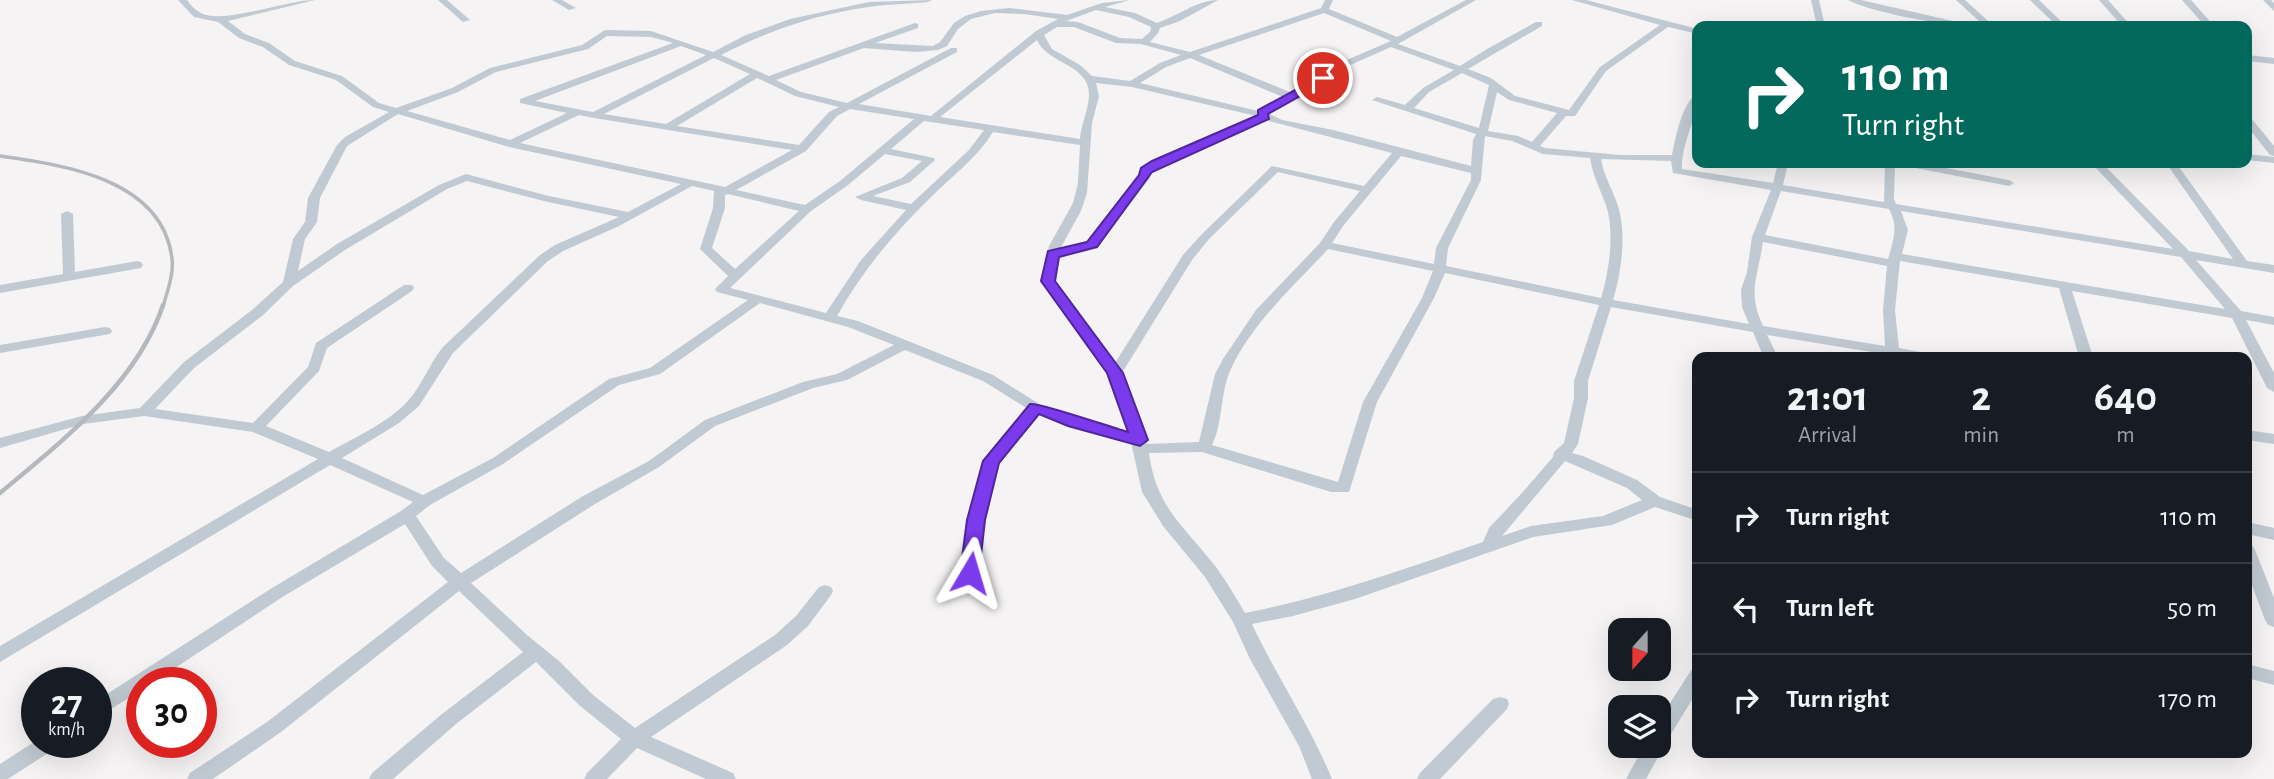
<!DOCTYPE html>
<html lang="en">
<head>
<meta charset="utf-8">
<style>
	:root { --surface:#171b24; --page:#20242c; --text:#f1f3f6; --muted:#9ea1a6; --line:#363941 }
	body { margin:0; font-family:"Alegreya Sans",sans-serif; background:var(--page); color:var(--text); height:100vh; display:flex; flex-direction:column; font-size:26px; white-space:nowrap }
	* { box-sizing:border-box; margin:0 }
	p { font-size:23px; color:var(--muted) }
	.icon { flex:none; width:38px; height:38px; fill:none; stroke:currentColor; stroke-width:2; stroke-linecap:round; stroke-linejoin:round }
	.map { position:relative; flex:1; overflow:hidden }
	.details { position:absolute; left:1692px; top:352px; width:560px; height:406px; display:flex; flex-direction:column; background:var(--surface); border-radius:14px; box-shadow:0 7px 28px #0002 }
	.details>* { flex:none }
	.hud { position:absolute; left:1692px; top:21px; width:560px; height:147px; border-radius:14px; box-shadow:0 7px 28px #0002; background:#00695c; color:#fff; overflow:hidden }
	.needle { width:46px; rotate:201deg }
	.fabs { position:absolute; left:1608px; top:618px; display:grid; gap:14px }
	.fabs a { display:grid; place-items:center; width:63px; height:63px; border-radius:14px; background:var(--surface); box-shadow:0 7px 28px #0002; font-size:35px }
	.speed { position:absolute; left:21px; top:667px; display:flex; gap:14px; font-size:35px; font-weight:700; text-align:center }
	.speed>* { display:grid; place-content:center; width:91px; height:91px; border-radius:50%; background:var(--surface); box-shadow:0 7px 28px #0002; line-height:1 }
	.speed small { font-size:18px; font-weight:400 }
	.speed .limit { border:10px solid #d22; background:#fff; color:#111 }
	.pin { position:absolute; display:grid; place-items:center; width:60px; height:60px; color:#fff; margin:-30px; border:4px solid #fff; border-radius:50%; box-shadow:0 2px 7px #0007 }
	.me { position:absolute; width:77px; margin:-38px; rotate:7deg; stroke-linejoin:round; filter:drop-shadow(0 0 5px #0008) }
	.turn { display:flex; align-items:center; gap:24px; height:147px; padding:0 35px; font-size:32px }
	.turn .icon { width:91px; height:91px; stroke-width:2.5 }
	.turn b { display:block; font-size:49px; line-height:60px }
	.eta { display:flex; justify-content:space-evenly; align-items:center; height:119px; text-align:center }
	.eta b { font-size:42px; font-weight:600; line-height:49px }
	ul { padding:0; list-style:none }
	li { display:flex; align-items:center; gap:21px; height:91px; padding:0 35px; border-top:2px solid var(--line) }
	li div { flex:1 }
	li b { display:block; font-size:26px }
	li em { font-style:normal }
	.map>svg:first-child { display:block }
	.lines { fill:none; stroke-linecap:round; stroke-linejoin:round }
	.street { fill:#c1cad2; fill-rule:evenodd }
	.rail-far1 { stroke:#b5b8bd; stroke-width:3.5 }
	.rail { stroke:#b5b8bd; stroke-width:4.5 }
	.route { fill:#7c3aed; stroke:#51269a; stroke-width:2 }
</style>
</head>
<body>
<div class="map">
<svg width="2274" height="779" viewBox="0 0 2274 779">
	<rect width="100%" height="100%" fill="#f5f3f3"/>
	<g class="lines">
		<!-- street -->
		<g class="street">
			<path d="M 178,0 L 187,0 C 190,4 194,9 199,12 C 220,26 286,0 315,0 L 228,21 L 245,34 L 269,43 L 295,61 L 342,76 L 379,103 L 396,108 L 452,88 L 490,68 L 582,45 L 605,30 L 651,31 L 713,52 L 746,35 L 790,19 L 869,2 L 932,0 L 928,2 C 908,4 888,4 869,7 C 817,14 767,31 721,55 L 769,76 L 915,23 L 918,24 L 918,28 L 875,43 L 933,46 L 940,42 L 954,23 L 965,16 L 981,11 L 1009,8 L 1067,15 L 1102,3 L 1130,0 L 1105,7 L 1135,13 L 1157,23 C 1177,16 1198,0 1218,0 L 1180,21 L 1160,28 L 1158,33 L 1150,42 L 1190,52 L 1321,8 L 1325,0 L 1333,0 L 1329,9 L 1397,37 L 1466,0 L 1476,0 L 1398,44 L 1460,66 L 1487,49 L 1536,22 L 1542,22 L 1542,26 L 1468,69 L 1491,78 L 1515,96 L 1569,110 L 1600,67 L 1660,25 L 1572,0 L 1586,0 L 1698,29 L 1698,34 L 1668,27 L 1606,71 L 1575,116 L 1566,116 L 1540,146 L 1545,148 L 1620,155 L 1672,155 C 1676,136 1682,103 1698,92 C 1698,118 1681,142 1682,169 L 1773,183 L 1778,163 L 1788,163 L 1783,185 L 1884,202 L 1885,163 L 1895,163 L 1894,199 L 1896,204 L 2173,249 L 2091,163 L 2102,163 L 2189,251 L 2233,259 L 2166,163 L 2176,163 L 2247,261 L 2274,265 L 2274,273 L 2196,260 L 2241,311 L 2274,317 L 2274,325 L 2246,320 L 2274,373 L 2274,392 L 2267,388 L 2232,318 L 2072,291 L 2093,357 L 2079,357 L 2059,288 L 1900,261 L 1895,310 L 1899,348 L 1931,354 L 1933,357 L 1902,357 L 1767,335 L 1775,351 L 1775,357 L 1761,357 L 1761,351 L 1753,332 L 1611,307 L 1588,381 L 1588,398 L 1578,444 L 1572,453 L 1583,456 L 1637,480 L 1660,497 L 1698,510 L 1698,521 L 1655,507 L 1612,525 L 1533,537 L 1355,599 L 1293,616 L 1252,624 C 1277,677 1310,725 1332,779 L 1312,779 L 1299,746 L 1250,659 L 1233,622 L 1205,577 L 1163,526 L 1142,492 L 1131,442 L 1069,425 L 1039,414 L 998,462 L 984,521 L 978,573 L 976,577 L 970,579 L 964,577 L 962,573 L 968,521 L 983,461 L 1028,409 L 983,381 L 905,350 L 847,380 L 813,388 L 715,426 L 659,467 L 595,504 L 471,583 L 527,635 L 559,661 L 593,695 L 635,728 L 775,635 L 796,616 L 819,587 L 825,585 L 831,587 L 833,591 L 831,595 L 808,626 L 787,645 L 651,737 L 733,773 L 736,779 L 706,779 L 637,748 L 607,779 L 584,779 L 587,773 L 621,739 L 579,705 L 536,662 L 456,724 L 393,779 L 369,779 L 372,773 L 442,714 L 523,652 L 459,591 L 281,732 L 213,779 L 187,779 L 190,773 L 267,722 L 448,582 L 432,566 L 405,524 L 284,596 L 154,682 L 142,682 L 142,690 L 96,718 L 96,701 L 272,588 L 401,511 L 413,502 L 330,465 L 0,662 L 0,646 L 318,459 L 253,432 L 144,416 L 83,424 L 0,448 L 0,438 L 82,416 L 140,408 L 184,362 L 252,310 L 283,282 L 293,239 L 305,222 L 308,198 L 337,145 L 345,137 L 389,112 L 373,107 L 336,80 L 289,65 L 263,47 L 239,38 L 218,22 L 194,17 ZM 1096,10 L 1129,17 L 1151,27 L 1150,32 L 1142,39 L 1120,38 L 1078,22 L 1066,21 ZM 995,13 L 1024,14 L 1058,19 L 1036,31 L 931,116 L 859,104 L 957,52 L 957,48 L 951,48 L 847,103 L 801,92 L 776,80 L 864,48 L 915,52 L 938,50 L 947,46 L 958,29 L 971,19 ZM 1324,13 L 1391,41 L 1342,62 L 1290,92 L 1199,55 ZM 1057,27 L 1074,27 L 1116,43 L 1141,44 L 1181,55 L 1160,63 L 1130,81 L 1092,76 L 1080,65 L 1052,49 L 1044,35 ZM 607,36 L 651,37 L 673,43 L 520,99 L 520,103 L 567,113 L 510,140 L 407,111 L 458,92 L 496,72 L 588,49 ZM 1037,40 C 1047,64 1089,64 1089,94 C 1089,109 1081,124 1080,139 L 940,117 ZM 681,46 L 706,55 L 593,112 L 535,101 ZM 1391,47 L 1454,70 L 1423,88 L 1405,105 L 1377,97 L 1372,100 L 1476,134 L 1473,140 L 1471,166 L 1333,130 L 1282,120 L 1268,113 L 1348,66 ZM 714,58 L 750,74 L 666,124 L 604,114 ZM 1190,58 L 1283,97 L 1258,111 L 1140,83 L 1166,67 ZM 1462,73 L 1489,85 L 1479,128 L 1414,108 L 1429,92 ZM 757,78 L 795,96 L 839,107 L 829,112 L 799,145 L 677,126 ZM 1096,83 L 1132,87 L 1256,116 L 1153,161 L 1142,169 L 1141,176 L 1088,241 L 1060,249 L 1081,211 L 1087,193 L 1092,123 L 1099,96 ZM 1497,92 L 1509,100 L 1557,113 L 1532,142 L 1518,136 L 1488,131 ZM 850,109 L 914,119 L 840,181 L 805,205 L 736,190 L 806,151 L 837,116 ZM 398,114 L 509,147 L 681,184 L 628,212 L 549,196 L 466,174 L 439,185 L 337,244 L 298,271 L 305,239 L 317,222 L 320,198 L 347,146 ZM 579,115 L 594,118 L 792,150 L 725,187 L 520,143 ZM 1265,120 L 1392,153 L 1364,186 L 1272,166 L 1201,235 L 1183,255 L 1115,363 L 1054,281 L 1058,256 L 1096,247 L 1150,178 L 1151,172 L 1161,165 ZM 924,121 L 984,130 L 969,150 L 911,204 L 873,196 L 910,182 L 935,160 L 934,158 L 891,149 ZM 993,132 L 1080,145 L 1078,183 L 1073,203 L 1049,246 L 1042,281 L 1108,373 L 1128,432 L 1079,419 L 1041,405 L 993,375 L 858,321 L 837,316 C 862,271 895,232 930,198 C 952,176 977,158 993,132 ZM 1485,136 L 1512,141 L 1543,154 L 1590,158 C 1593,176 1600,189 1606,205 C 1615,231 1609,273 1601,298 L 1446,266 L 1448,248 L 1481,180 ZM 885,154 L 922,161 L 902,178 L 855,197 L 861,200 L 906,210 L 861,260 L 826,313 L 730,288 L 811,211 L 848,185 ZM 1401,156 L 1471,173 L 1471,180 L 1436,248 L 1434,264 L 1332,243 L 1343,226 ZM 1601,159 L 1671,161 L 1673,173 L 1771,190 L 1752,237 L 1747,272 L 1741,290 L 1742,307 L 1749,324 L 1613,300 C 1621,274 1627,234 1618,206 C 1613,190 1604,177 1601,159 ZM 1278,172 L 1360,191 L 1334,222 L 1320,243 L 1256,310 L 1223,359 L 1215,374 L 1199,442 L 1147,444 L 1147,440 L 1144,436 L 1122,373 L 1192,260 L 1209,239 ZM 467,181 L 548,202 L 619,217 L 555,245 L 540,255 L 443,347 C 429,364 422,386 407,402 C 386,424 355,437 329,452 L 266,426 L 319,371 L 327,348 L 412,291 L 414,288 L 412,285 L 404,285 L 316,343 L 308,367 L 253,423 L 155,409 L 194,368 L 262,316 L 293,286 L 345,250 L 447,189 ZM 692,186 L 714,191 L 713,208 L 700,249 L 728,276 L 715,289 L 717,292 L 748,300 L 650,368 L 609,379 L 493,458 L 423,495 L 342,458 L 399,423 L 419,406 L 453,353 L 548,261 L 563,251 L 619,226 ZM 1781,191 L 1889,209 C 1899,227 1893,241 1888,259 L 1765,235 ZM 728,194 L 799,211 L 735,269 L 712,248 L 725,208 L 725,195 ZM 1901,211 L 2181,257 L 2225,309 L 1902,254 L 1908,230 ZM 1763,242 L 1887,266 L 1883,310 L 1885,346 L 1763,326 C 1747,291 1758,277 1763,242 ZM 1328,249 L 1433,271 L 1422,298 L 1363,402 L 1338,482 L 1212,445 C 1223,423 1220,394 1230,371 C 1251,324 1293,287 1328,249 ZM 1445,273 L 1599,305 L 1574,381 L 1574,398 L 1564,443 L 1554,452 L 1553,457 L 1522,493 L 1489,528 L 1483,542 C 1405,569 1327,597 1245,613 C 1236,598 1227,582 1216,567 C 1185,527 1156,508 1149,453 L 1202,452 L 1331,492 L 1349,492 L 1377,402 L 1434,298 ZM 760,303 L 848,327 L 894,345 L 837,374 L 803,382 L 705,420 L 649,461 L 583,496 L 461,573 L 444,558 L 416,516 L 430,505 L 503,464 L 619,385 L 660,374 ZM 1565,461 L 1627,488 L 1642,500 L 1603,516 L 1531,526 L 1502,536 Z"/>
			<polygon points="438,0 447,0 470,20 463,22"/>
			<polygon points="552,0 562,0 576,8 569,10"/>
			<polygon points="1811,0 1819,0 1825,26 1817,26"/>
			<path d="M 1848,0 L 1861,0 L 1975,26 C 1950,27 1869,12 1848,0 Z"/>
			<polygon points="1956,0 1965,0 1988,21 1988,26 1980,26 1981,23"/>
			<polygon points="2030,0 2039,0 2066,26 2057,26"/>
			<polygon points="2099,0 2108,0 2131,26 2122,26"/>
			<polygon points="2182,0 2191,0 2214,26 2205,26"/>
			<polygon points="2263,0 2271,0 2274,3 2274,11"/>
			<polygon points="2247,55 2274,58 2274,64 2247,61"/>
			<polygon points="2247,117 2251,118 2274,146 2274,156 2270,155 2247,126"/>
			<polygon points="2247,154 2274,157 2274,163 2247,160"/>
			<polygon points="1900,163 1920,163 2009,180 2014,183 2009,186 1905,166"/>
			<polygon points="67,211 73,214 75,272 137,261 141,262 143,265 141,268 0,293 0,285 63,274 61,214"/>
			<polygon points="105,327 110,328 112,331 110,334 0,353 0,345"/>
			<polygon points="2247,430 2274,434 2274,444 2247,440"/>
			<polygon points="2247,522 2274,528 2274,540 2247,534"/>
			<polygon points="2247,544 2253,546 2255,550 2274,598 2274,627 2268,625 2265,620 2247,572"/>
			<polygon points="2247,664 2274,671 2274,685 2247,678"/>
			<polygon points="1698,667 1698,690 1666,742 1662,743 1664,746 1646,779 1626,779 1644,746 1659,746 1659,720 1692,669"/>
			<polygon points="1500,697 1507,699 1509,704 1507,709 1440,779 1417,779 1420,773 1493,699"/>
			<polygon points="37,740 37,742 59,742 56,748 8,779 0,779 0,764"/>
		</g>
		<!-- rail-far1 -->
		<path class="rail-far1" d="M 0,156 C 64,165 163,179 172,259 C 174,274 167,292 163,307"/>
		<!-- rail -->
		<path class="rail" d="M 0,493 C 61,442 137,384 163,305"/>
	</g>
	<!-- route -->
	<path class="route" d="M 1323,75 L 1329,78 L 1327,81 L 1268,114 L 1269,119 L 1152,172 L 1097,247 L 1059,257 L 1055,281 L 1123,373 L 1148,440 L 1140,446 L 1068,426 L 1039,414 L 999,463 L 985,520 L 979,573 L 977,577 L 963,577 L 960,573 L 967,520 L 983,461 L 1030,404 C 1039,402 1113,428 1128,432 L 1107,373 L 1041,281 L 1048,251 L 1087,242 L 1139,175 L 1141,168 L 1152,161 L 1258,115 L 1258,110 Z"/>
</svg>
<div class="fabs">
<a><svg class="needle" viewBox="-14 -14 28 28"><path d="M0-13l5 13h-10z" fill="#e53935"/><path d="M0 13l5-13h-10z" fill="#9ea1a6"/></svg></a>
<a><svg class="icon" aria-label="layers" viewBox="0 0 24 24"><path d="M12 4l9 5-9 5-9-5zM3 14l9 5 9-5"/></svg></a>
</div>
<div class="speed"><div>27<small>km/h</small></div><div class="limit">30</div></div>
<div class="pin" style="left:1323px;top:78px;background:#d93025"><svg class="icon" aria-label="arrive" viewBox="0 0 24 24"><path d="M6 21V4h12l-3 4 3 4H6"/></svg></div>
<svg class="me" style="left:970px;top:573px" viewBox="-20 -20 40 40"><path d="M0-17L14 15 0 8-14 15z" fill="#7c3aed" stroke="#fff" stroke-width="4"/></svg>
<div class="hud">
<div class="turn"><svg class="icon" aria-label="right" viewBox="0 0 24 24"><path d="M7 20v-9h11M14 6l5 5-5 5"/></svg><div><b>110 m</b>Turn right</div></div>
</div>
<section class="details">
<div class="eta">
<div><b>21:01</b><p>Arrival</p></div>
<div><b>2</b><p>min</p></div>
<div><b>640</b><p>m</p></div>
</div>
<ul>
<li><svg class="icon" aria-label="right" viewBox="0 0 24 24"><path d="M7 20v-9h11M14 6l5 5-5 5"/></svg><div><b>Turn right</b></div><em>110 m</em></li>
<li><svg class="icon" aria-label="left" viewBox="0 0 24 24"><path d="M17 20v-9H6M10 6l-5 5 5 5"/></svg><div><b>Turn left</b></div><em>50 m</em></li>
<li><svg class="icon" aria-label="right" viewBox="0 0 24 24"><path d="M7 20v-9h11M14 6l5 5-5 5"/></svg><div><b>Turn right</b></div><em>170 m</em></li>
</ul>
</section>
</div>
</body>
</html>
